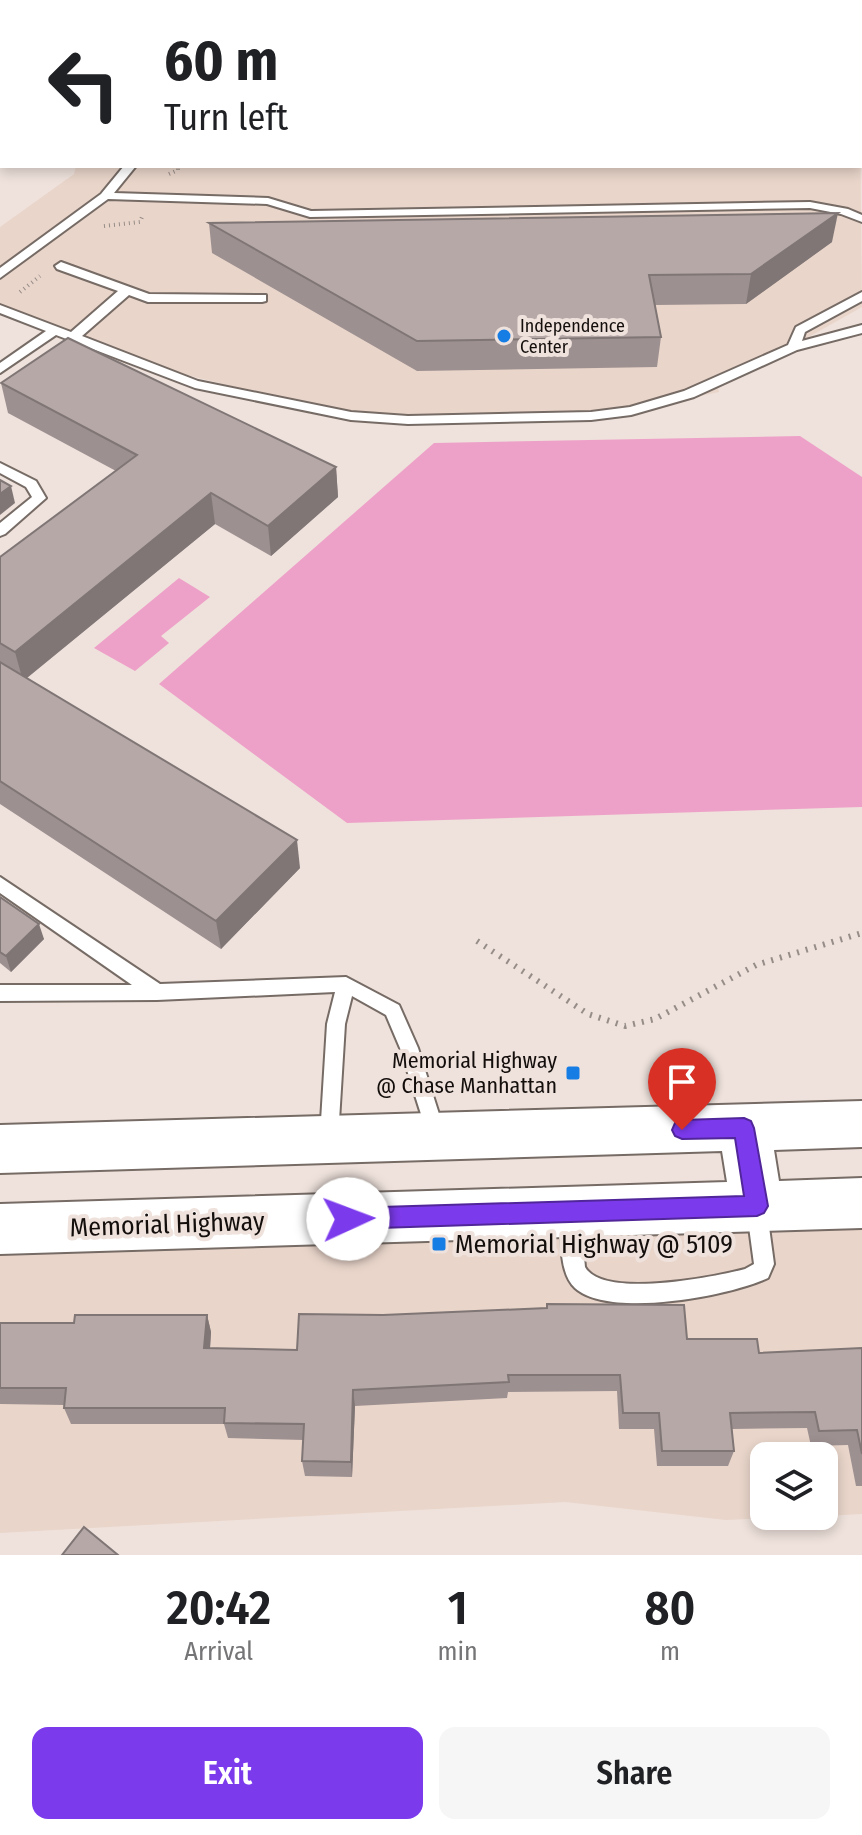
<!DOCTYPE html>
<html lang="en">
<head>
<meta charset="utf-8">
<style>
	:root { --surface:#fff; --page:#f6f6f6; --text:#202124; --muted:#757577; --accent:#7c3aed }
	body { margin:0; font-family:"Fira Sans Condensed",sans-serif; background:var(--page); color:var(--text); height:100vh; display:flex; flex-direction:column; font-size:30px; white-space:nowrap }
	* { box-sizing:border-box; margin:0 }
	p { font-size:26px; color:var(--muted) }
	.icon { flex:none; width:44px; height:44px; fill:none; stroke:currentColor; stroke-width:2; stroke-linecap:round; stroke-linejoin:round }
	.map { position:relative; height:1555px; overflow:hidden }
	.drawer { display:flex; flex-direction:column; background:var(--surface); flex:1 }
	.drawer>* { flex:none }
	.top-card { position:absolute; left:0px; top:0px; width:862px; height:168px; box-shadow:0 4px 12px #0003; background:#fff; color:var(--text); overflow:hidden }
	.buttons { position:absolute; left:750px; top:1442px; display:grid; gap:16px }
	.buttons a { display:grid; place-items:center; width:88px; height:88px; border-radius:16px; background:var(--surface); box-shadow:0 4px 12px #0003; font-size:40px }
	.pin { position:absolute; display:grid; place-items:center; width:68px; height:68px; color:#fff; margin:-82px -34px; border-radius:50% 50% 50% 0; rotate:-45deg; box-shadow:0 0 8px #0007 }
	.pin .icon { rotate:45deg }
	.me { position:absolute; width:88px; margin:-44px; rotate:88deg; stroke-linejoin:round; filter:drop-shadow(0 0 6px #0008) }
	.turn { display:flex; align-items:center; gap:28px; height:168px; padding:0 32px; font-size:36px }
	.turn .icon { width:104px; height:104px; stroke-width:2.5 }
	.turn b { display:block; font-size:56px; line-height:68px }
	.eta { display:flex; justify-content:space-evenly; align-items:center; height:136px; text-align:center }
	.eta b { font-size:48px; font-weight:600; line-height:56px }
	.cta { display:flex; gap:16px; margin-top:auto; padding:16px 32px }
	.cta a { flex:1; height:92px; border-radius:16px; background:var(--accent); color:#fff; font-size:32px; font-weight:600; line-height:92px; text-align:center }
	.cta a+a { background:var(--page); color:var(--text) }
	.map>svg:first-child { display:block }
	.built { fill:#e9d5ca }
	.water { fill:#eea1c8 }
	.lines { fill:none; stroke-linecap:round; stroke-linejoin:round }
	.lane-casing { stroke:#766b65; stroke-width:4 }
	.secondary-casing { stroke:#766b65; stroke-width:4 }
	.path-far1 { stroke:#978d88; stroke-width:4; stroke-dasharray:1 4; stroke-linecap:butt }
	.path { stroke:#978d88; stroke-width:6; stroke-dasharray:2 7; stroke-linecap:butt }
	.lane { fill:#fff; fill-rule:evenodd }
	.secondary { fill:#fff; fill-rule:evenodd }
	.wall { fill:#9d9090 }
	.shaded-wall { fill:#7f7675 }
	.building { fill:#b6a8a7; stroke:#7f7675; stroke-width:2 }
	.route { fill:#7c3aed; stroke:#51269a; stroke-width:2 }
	.poi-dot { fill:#167de5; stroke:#efe2dc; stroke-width:3 }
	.labels { text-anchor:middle; stroke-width:8; stroke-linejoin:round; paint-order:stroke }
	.far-poi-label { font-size:18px; fill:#130e0c; stroke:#efe2dc; text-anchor:start }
	.poi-label { font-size:22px; fill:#130e0c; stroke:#efe2dc; text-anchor:end }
	.near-street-label { font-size:26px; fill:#130e0c; stroke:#efe2dc }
	.near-poi-label { font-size:26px; fill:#130e0c; stroke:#efe2dc; text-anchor:start }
</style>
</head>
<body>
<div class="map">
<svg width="862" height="1555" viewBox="0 0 862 1555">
	<rect width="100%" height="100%" fill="#efe2dc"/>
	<!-- built -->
	<g class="built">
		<polygon points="119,0 635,0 639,2 119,2"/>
		<polygon points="860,116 862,307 718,388 719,392 603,416 434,417 323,409 155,367 0,308 0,227 74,174 76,166 860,166"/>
		<polygon points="862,1228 862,1514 824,1516 824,1456 764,1456 764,1516 816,1516 726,1520 565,1502 0,1533 0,1254"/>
	</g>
	<!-- water -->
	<g class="water">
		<polygon points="800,436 862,477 862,807 347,823 159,684 434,443"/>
		<polygon points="179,578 210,597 161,636 169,643 135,671 94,648"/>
	</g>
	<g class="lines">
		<!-- lane casing -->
		<g class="lane-casing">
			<g id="lane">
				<polygon points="160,0 170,0 159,2"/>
				<polygon points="124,166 136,166 114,193 268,198 311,211 810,202 848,209 862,215 862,222 841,214 810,208 310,217 267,204 108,199 0,278 0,268 101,194"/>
				<polygon points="61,262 149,294 266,295 266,301 262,302 148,302 129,295 82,336 198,381 351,412 408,416 591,412 630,407 684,391 788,345 796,327 862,292 862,301 805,332 802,341 862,325 862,333 797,350 694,397 631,415 591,420 408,424 351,420 195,388 56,335 0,373 0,363 46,331 0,313 0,305 71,332 118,291 57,269 55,266"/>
				<polygon points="0,463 36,481 46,498 5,534 0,536 0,523 32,497 26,487 0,473"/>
				<polygon points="0,877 160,984 346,977 399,1005 418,1048 445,1133 443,1139 436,1142 429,1139 427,1133 400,1048 386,1015 352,996 345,1024 338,1137 336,1143 329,1146 322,1143 320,1137 327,1024 335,992 157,1000 0,1001 0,985 132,985 0,893"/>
				<path d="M 757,1203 L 764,1206 L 767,1212 L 774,1264 L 768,1278 C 730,1296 609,1319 575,1288 C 558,1272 562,1237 560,1216 L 563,1210 L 570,1207 L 577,1210 L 580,1216 L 585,1267 C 603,1299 714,1277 745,1269 L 754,1264 L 747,1212 L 750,1206 Z"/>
			</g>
		</g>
		<!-- secondary casing -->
		<g class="secondary-casing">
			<g id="secondary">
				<polygon points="637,0 666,0 667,2 638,2"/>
				<polygon points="693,0 722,0 723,2 694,2"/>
				<polygon points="860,98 862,99 862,117 860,116"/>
				<polygon points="862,1101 862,1147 774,1150 779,1181 862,1178 862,1228 0,1254 0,1204 727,1182 722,1151 0,1173 0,1125"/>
			</g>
		</g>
		<!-- path-far1 -->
		<g class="path-far1">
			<polyline points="169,174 178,170 178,166"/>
			<polyline points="104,226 140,222 142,217"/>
			<polyline points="20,292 40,276"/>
		</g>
		<!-- path -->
		<polyline class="path" points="477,941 588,1014 625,1026 655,1019 756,965 862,933"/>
		<!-- lane -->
		<use href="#lane" class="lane"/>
		<!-- secondary -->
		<use href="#secondary" class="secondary"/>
	</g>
	<!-- wall -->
	<g class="wall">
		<polygon points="209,223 832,242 746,304 655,305 661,337 657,367 417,371 212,253"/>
		<polygon points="1,383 336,467 338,497 271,556 215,524 27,678 300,868 221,949 0,804 0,557 116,471 8,413"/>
		<polygon points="0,897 44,939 11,972 0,963"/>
		<polygon points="547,1304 687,1339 759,1353 862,1348 862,1486 856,1486 848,1445 811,1446 807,1428 732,1429 734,1451 728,1466 657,1466 654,1429 619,1429 617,1391 508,1392 507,1398 355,1406 352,1477 305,1476 302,1461 304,1440 228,1438 224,1424 71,1424 64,1408 64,1405 0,1404 0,1323 74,1323 207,1315 211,1332 210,1348 297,1350 383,1315 547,1308"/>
	</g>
	<!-- shaded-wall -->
	<g class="shaded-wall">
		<polygon points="838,213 832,242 746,304 751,274"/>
		<polygon points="336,467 338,497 271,556 268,526"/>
		<polygon points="11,486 15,503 0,515 0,494"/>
		<polygon points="211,493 215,524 23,681 15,652"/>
		<polygon points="297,840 300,868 221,949 216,921"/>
		<polygon points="39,924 44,939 11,972 6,956"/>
		<polygon points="207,1315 211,1332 209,1365 204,1348"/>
		<polygon points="353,1390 355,1406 352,1477 351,1462"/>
	</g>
	<!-- building -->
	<g class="building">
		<polygon points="838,213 751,274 649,275 661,337 417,341 209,223"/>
		<polygon points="68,338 336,467 268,526 211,493 15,652 0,643 0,557 137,455 1,383"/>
		<polygon points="0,480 11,486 0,494"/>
		<polygon points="0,662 297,840 216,921 0,781"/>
		<polygon points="0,897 39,924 6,956 0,952"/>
		<polygon points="547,1304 684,1305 687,1339 757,1339 759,1353 862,1348 862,1454 857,1430 819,1431 815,1412 730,1413 734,1451 662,1451 659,1413 623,1413 620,1375 508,1375 509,1382 353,1390 351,1462 302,1461 304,1424 224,1423 225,1408 64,1408 66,1388 0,1388 0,1323 74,1323 75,1315 207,1315 204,1348 297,1350 299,1314 383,1315 547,1308"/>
		<polygon points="84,1527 118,1555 62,1555"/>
	</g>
	<!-- route -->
	<polygon class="route" points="744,1118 751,1121 754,1128 768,1206 764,1213 757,1216 348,1229 340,1226 337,1219 340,1211 348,1208 744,1196 735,1138 682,1139 675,1136 672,1130 675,1123 682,1120"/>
	<!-- markers -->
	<g class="poi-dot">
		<circle cx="504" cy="336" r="8"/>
		<rect x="565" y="1065" width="16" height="16" rx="4"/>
		<rect x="431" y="1236" width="16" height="16" rx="4"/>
	</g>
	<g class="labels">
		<!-- far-poi labels -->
		<g class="far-poi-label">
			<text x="520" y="332">Independence<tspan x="520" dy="21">Center</tspan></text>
		</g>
		<!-- poi labels -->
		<g class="poi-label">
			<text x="557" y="1068">Memorial Highway<tspan x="557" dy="25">@ Chase Manhattan</tspan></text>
		</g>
		<!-- near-street labels -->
		<g class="near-street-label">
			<text transform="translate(167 1224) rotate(-2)" y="9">Memorial Highway</text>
		</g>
		<!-- near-poi labels -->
		<g class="near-poi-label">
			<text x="455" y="1253">Memorial Highway @ 5109</text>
		</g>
	</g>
</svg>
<div class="buttons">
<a><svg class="icon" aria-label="layers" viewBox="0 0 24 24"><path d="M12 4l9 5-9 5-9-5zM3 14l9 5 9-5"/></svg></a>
</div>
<div class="pin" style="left:682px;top:1130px;background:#d93025"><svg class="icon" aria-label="arrive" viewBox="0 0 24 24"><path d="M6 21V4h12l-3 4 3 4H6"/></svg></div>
<svg class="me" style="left:348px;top:1219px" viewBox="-20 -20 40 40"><circle r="19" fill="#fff"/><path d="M0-13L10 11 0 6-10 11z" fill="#7c3aed"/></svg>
<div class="top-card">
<div class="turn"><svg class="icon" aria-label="left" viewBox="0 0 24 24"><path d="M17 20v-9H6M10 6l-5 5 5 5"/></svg><div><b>60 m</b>Turn left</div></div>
</div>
</div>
<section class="drawer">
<div class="eta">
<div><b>20:42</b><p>Arrival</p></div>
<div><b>1</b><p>min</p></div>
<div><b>80</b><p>m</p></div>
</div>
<div class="cta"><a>Exit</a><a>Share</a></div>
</section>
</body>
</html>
